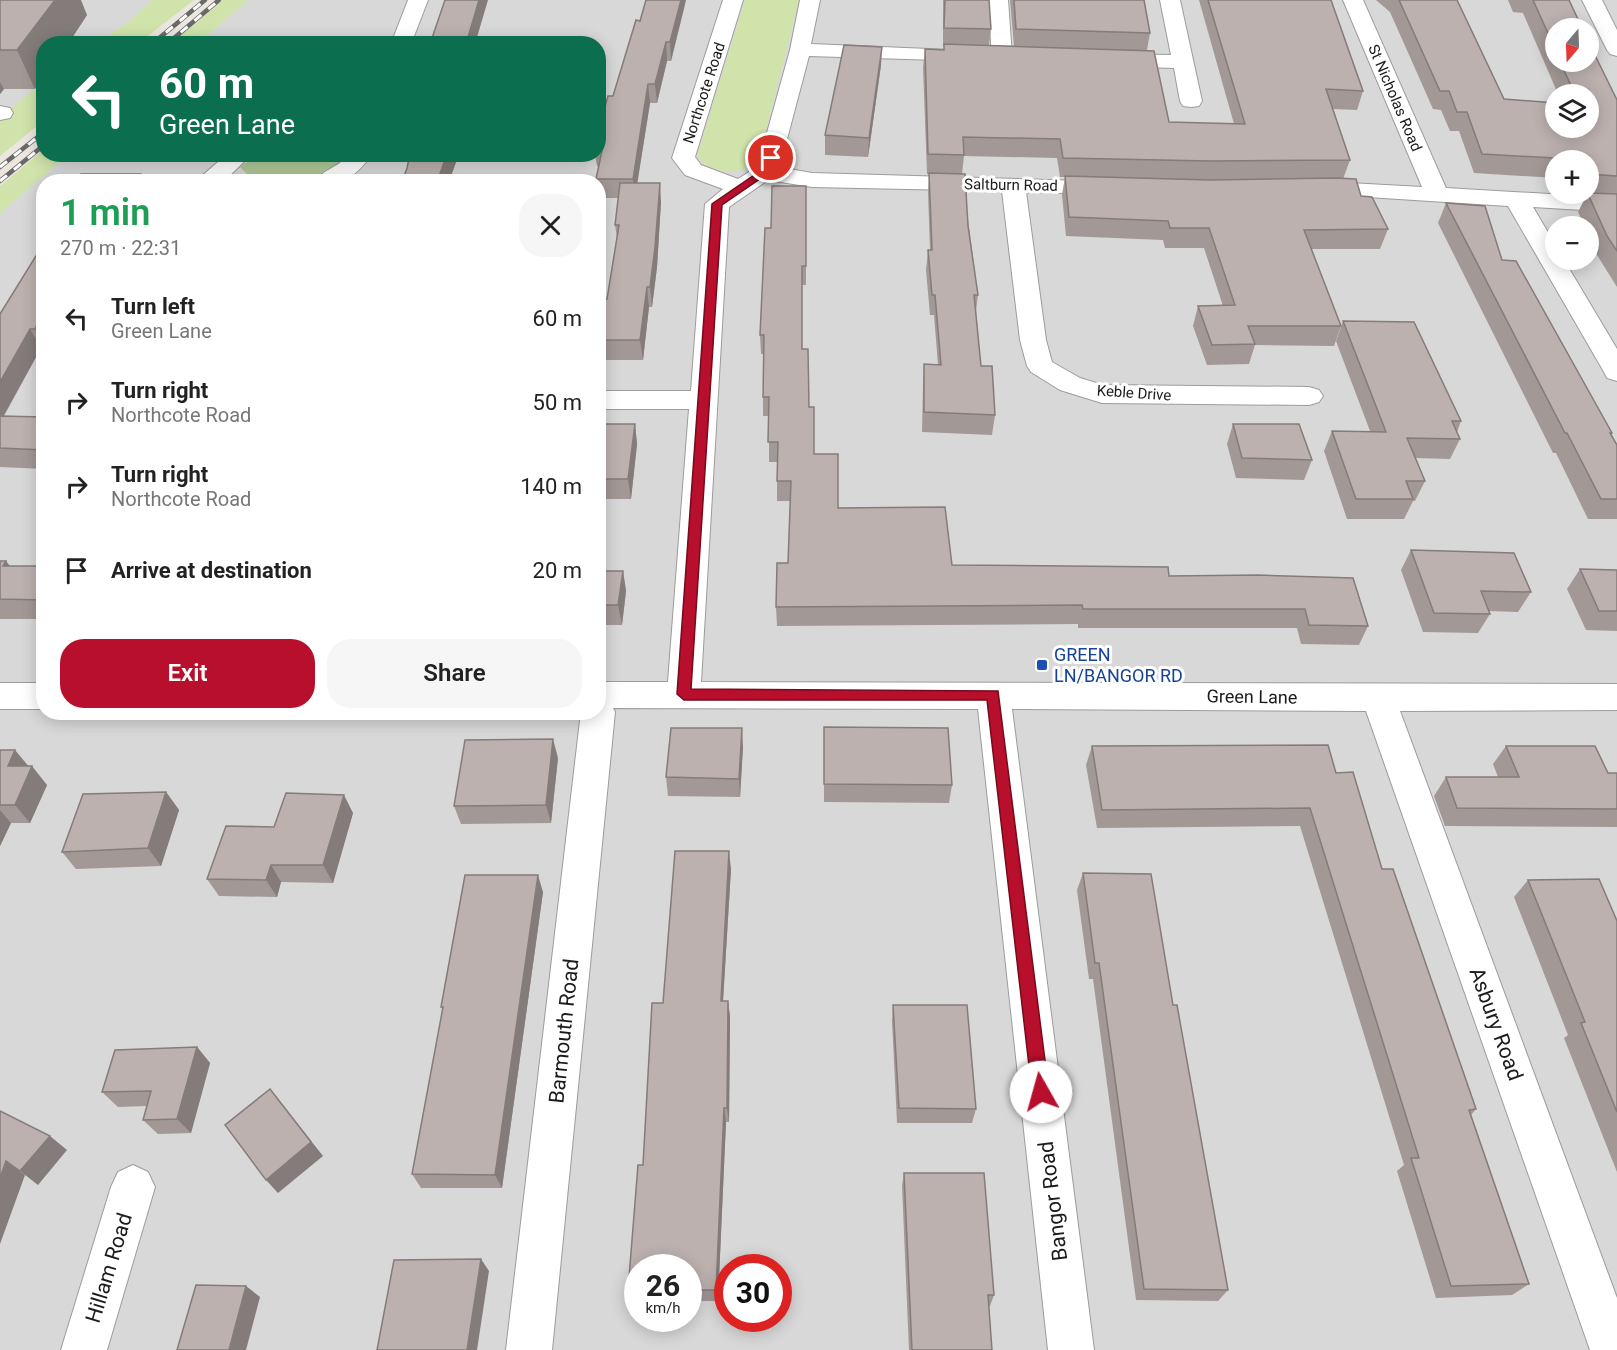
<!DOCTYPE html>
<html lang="en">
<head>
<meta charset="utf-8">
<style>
	:root { --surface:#fff; --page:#f6f6f6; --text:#222; --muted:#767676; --accent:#b70f2c }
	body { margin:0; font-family:Roboto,sans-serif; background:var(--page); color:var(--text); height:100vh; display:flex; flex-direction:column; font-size:22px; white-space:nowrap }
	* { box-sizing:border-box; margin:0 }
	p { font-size:20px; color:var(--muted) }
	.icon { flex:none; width:33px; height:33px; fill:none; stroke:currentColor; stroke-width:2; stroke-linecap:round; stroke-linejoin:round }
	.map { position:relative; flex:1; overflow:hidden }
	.panel { position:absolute; left:36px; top:174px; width:570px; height:546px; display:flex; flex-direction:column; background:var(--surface); border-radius:24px; box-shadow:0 3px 15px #0003 }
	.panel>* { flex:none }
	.banner { position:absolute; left:36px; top:36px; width:570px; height:126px; border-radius:24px; box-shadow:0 3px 15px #0003; background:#0b6e4f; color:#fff; overflow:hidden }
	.needle { width:39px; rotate:199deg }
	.controls { position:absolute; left:1545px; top:18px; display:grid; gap:12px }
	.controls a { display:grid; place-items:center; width:54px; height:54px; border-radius:50%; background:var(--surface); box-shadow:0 3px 15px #0003; font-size:30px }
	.speed { position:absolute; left:624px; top:1254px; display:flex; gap:12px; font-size:30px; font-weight:700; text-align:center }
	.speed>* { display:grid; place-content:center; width:78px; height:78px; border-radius:50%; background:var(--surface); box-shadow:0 3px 15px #0003; line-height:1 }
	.speed small { font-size:15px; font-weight:400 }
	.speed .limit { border:9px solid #d22; background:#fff; color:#111 }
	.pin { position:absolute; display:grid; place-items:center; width:51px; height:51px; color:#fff; margin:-26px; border:3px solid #fff; border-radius:50%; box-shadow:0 2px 6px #0007 }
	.me { position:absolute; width:66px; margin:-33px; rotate:353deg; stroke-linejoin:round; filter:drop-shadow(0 0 4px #0008) }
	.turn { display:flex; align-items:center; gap:21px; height:126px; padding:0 24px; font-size:27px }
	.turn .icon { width:78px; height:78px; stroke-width:2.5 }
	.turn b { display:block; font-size:42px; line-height:51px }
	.round { display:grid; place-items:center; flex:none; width:63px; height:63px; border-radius:24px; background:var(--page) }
	.headline { display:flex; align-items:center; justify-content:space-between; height:102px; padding:0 24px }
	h1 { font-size:36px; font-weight:600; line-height:45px; color:#1e9e55 }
	.action { display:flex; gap:12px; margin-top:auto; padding:12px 24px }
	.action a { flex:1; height:69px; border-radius:24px; background:var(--accent); color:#fff; font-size:24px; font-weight:600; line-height:69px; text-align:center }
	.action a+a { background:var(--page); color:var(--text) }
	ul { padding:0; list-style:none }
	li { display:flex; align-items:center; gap:18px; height:84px; padding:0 24px }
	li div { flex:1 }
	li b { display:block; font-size:22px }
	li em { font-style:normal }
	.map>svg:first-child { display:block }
	.residential { fill:#d9d8d8; fill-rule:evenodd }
	.grass { fill:#d0e3aa }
	.forest { fill:#afc898 }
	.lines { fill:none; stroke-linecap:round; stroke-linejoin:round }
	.minor-casing { stroke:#9c9c9c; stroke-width:2 }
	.minor { fill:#fff; fill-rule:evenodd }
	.rail-casing { stroke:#696969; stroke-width:4.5 }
	.rail { stroke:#fff; stroke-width:3; stroke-dasharray:9; stroke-linecap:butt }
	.wall { fill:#a29896 }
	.shaded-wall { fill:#847c7a }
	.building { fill:#bcb1ae; stroke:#847c7a; stroke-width:1.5 }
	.route { fill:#b70f2c; stroke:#770a1d; stroke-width:1.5 }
	.transit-dot { fill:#1a4fb4; stroke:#fff; stroke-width:2 }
	.labels { text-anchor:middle; stroke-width:6; stroke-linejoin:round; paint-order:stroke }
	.far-street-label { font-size:15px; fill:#1b1b1b; stroke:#fff }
	.transit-label { font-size:18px; fill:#164399; stroke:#fff; text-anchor:start }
	.street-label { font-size:18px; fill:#1b1b1b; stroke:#fff }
	.near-street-label { font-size:21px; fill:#1b1b1b; stroke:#fff }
</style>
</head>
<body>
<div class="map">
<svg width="1617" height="1350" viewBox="0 0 1617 1350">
	<rect width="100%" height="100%" fill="#ece6e1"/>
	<!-- residential -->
	<g class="residential">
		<polygon points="0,0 153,0 128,22 98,43 44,44 43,82 0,117"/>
		<path d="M 248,0 L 1617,0 L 1617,1350 L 0,1350 L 0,213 L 68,155 L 598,154 L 598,44 L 198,43 ZM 1556,28 L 1588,28 L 1588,62 L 1556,62 ZM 1556,94 L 1588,94 L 1588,128 L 1556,128 ZM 1556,160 L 1588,160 L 1588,194 L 1556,194 ZM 44,182 L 598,182 L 598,712 L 44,712 ZM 1556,226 L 1588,226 L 1588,260 L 1556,260 ZM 638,1268 L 688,1268 L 688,1318 L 638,1318 ZM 728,1268 L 778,1268 L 778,1318 L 728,1318 Z"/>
	</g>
	<!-- grass -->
	<g class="grass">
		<polygon points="153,0 194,0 139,43 98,43 128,22"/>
		<polygon points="223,0 248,0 198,43 171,43"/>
		<path d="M 745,0 L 799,0 L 757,165 C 736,173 712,176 697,156 Z"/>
		<polygon points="43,82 43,121 0,156 0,117"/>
		<polygon points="43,150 44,154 68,155 0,213 0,186"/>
	</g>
	<!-- forest -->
	<path class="forest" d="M 257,155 L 346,155 C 333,182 305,180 279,180 C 270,180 260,181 251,177 C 247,175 244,171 240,167 Z"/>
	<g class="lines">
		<!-- minor casing -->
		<g class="minor-casing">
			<g id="minor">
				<polygon points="408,0 428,0 411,44 391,44"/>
				<polygon points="723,0 743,0 695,157 701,165 738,179 755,168 760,158 790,50 800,0 820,0 811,44 976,51 979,55 976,59 969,61 809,56 782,158 778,167 812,173 1117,182 1121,187 1117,192 1109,194 1026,192 1046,340 1052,362 1080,378 1103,385 1309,387 1319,390 1323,396 1319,402 1309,405 1102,403 1060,390 1031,372 1027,366 1020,340 1002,191 812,187 768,180 729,207 701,682 1617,684 1617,710 1400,711 1617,1298 1617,1350 1590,1350 1366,711 1012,709 1094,1350 1048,1350 978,709 613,708 615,712 552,1350 506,1350 581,712 598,712 598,682 668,682 689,409 598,409 598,391 691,391 705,204 723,189 685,175 672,158"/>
				<polygon points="988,0 1008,0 1012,56 1009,60 1002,62 995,60 992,56"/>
				<polygon points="1160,0 1180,0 1202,101 1199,106 1191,107 1183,106 1180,101 1174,68 1110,66 1103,64 1100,60 1103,56 1110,54 1171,55"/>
				<polygon points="1343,0 1363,0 1446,188 1617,198 1617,212 1533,207 1556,246 1556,260 1564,260 1617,349 1617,381 1607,378 1604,372 1508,206 1305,193 1301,188 1305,183 1313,181 1422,187"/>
				<polygon points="1582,0 1602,0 1617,30 1617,56 1610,54 1607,50"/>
				<polygon points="0,106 10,108 13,113 10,118 0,120"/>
				<polygon points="227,154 252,154 223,182 201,182 203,175"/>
				<path d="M 349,154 L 372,154 C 354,180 344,182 315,182 C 323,169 340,167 349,154 Z"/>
				<rect x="0" y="683" width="44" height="26"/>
				<polygon points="133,1165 148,1172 155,1187 107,1350 61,1350 111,1187 118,1172"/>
			</g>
		</g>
		<!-- minor -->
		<use href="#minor" class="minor"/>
		<!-- rail casing -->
		<g class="rail-casing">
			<g id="rail">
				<polyline points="152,44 205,0"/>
				<polyline points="167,44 219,0"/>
				<polyline points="0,167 44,132"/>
				<polyline points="0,181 44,145"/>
			</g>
		</g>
		<!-- rail -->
		<use href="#rail" class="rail"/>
	</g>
	<!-- wall -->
	<g class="wall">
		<polygon points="0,0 87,15 68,44 44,44 35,89 4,89 0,94"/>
		<polygon points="686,0 671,61 667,61 657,103 650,103 637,183 661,202 657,267 652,307 649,307 643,360 600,360 598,352 598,328 607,299 617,238 615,225 618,198 599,198 598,182 596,182 596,179 599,166 597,166 595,154 598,154 598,131 613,96 640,21"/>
		<polygon points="943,0 989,0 991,29 989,45 1014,46 1010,0 1144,0 1150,33 1147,50 1169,122 1234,124 1199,0 1331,0 1363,91 1357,110 1333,109 1350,160 1343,179 1361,196 1388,229 1380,249 1311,249 1341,326 1334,346 1255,345 1249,364 1207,365 1193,326 1198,306 1223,306 1204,248 1165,248 1163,240 1066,236 1062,195 1065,177 1060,177 1057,158 964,156 962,174 978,295 976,311 981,366 995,415 992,435 922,432 923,384 924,364 938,365 934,315 930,315 926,270 928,250 930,250 928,192 929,174 927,174 923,68 925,49 944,50 944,46 943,46"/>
		<polygon points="1376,0 1457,0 1504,99 1556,128 1588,94 1558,94 1523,13 1513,12 1508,0 1569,0 1556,28 1556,62 1588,62 1617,100 1617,287 1597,255 1588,236 1588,226 1585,226 1578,212 1587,194 1577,194 1588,194 1588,160 1556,160 1556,178 1474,173 1459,131 1450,131 1441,110 1433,109 1390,12"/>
		<polygon points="881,65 868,157 825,155 825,135"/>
		<polygon points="806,186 806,285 802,285 802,349 814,454 838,508 952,565 1169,576 1258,575 1368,626 1359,645 1301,644 1297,628 1078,628 1078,624 777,626 776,607 788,563 790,501 777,501 777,462 769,462 769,416 763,416 763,354 761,354 760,335 771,228"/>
		<polygon points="1446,203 1502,260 1612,433 1611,435 1617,445 1617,519 1588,519 1556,453 1553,453 1438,223"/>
		<polygon points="44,243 44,348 41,348 4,416 44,417 44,469 0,467 0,314"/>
		<polygon points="1343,321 1461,421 1457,432 1460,439 1450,459 1415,458 1425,481 1415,501 1413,501 1404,519 1347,519 1324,451 1332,431 1370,431 1336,341"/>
		<polygon points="598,424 635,424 637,444 631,499 598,499"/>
		<polygon points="1233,424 1312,460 1304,480 1236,478 1227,444"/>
		<polygon points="1411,550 1531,592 1518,612 1489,611 1490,614 1478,633 1423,632 1401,570"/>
		<polygon points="0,561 6,561 10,566 44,566 44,619 0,619"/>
		<polygon points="1580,569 1617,570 1617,631 1586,630 1567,589"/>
		<polygon points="598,571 623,571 626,591 622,625 598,625"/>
		<polygon points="824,727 952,785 949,803 824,802"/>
		<polygon points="1092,746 1336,773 1382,869 1476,1109 1471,1115 1529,1284 1512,1295 1436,1298 1397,1171 1404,1165 1300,826 1097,828 1086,765"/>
		<polygon points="1506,746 1608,773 1617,773 1617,827 1445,826 1434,796 1446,777 1498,777 1493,764"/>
		<polygon points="743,747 740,797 668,796 666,777"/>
		<polygon points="0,750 29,766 47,785 30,823 11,823 0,846"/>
		<polygon points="558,758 551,823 461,824 454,806"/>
		<polygon points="166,792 179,810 161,866 76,869 62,852"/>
		<polygon points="353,813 333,883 281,882 277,897 219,896 207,879 274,827"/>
		<polygon points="731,869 723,1001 728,1001 730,1017 729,1122 726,1122 718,1301 688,1301 688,1268 638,1268 638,1301 632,1301 628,1290 663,1003"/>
		<polygon points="1083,873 1173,1005 1228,1290 1218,1301 1136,1300 1093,979 1089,979 1077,890"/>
		<polygon points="1528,880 1617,921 1617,1172 1564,1038 1568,1035 1514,897"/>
		<polygon points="543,892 502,1188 421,1188 412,1174 443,1011 441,1007"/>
		<polygon points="893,1005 976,1109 972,1123 897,1123 892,1021"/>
		<polygon points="197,1047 210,1063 191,1133 158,1134 143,1120 147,1106 118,1107 102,1092"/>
		<polygon points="904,1173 994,1295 990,1306 989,1306 992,1350 909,1350 902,1186"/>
	</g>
	<!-- shaded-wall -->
	<g class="shaded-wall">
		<polygon points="55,0 81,0 87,15 68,44 44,44 44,78 35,89 17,50"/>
		<polygon points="479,0 488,0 475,44 466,44"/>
		<polygon points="681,0 686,0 671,61 670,42"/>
		<polygon points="666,42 667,61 657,103 655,84"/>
		<polygon points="882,47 881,65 868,157 869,138"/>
		<polygon points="0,82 4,89 0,94"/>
		<polygon points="648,84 650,103 635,198 633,179"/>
		<polygon points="447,154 459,154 449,182 437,182"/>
		<polygon points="140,174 143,182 129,182"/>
		<polygon points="660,183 661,202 657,267 652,307 650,287"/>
		<polygon points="647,287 649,307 643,360 640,340"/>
		<polygon points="44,314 44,345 35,329"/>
		<polygon points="30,329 41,348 0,422 0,382"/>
		<polygon points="635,424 637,444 631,499 628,479"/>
		<polygon points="6,561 19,580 3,566"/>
		<polygon points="623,571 626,591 622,625 618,605"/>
		<polygon points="742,728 743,747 740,797 739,779"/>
		<polygon points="553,739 558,758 551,823 546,805"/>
		<polygon points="15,750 30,768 8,766"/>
		<polygon points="32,766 47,785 30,823 15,805"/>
		<polygon points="166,792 179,810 161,866 148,848"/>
		<polygon points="344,795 353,813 333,883 323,865"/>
		<polygon points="0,810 11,823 0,846"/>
		<polygon points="729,851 731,869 722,1017 721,1001"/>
		<polygon points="271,865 281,882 277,897 266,880"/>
		<polygon points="538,875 543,892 502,1188 495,1175"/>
		<polygon points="728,1001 730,1017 729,1122 727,1108"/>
		<polygon points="197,1047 210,1063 191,1133 177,1119"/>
		<polygon points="270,1089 323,1156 278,1193 266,1180"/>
		<polygon points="724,1108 726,1122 718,1301 716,1290"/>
		<polygon points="50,1136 67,1150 38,1185 20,1171"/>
		<polygon points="6,1161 25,1175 0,1244 0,1178"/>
		<polygon points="481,1259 489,1271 477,1350 467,1350"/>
		<polygon points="246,1286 260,1297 246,1350 229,1350"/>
	</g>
	<!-- building -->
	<g class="building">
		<polygon points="0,0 55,0 17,50 0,50"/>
		<polygon points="445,0 479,0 466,44 430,44"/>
		<polygon points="646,0 681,0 670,42 666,42 655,84 648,84 633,179 596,179 603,146 598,146 598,131 608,96 613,96 636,20 640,21"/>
		<polygon points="945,0 989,0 991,29 944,28"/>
		<polygon points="1014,0 1144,0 1150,33 1016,29"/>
		<polygon points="1208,0 1331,0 1363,91 1326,89 1350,160 1210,161 1063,158 1060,139 963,137 964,155 928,154 925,49 944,50 944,44 1154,51 1169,122 1245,124"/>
		<polygon points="1399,0 1457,0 1504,99 1556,103 1556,128 1588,128 1588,94 1575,94 1560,62 1588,62 1588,41 1617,100 1617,176 1588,174 1588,160 1574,160 1573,159 1482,154 1467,112 1457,112 1449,91 1440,91"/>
		<polygon points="1533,0 1569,0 1582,28 1556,28 1556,51"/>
		<polygon points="844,45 882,47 869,138 825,135"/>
		<polygon points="410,154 447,154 437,182 402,182 407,168"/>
		<polygon points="929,173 965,174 968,226 978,295 974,295 981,366 992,366 995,415 924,412 924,364 941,365 935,295 932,295 928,250 932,250"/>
		<polygon points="81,174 140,174 129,182 77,182"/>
		<polygon points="1065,176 1210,180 1336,178 1356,179 1361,196 1372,197 1388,229 1304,230 1341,326 1248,326 1255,344 1212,345 1198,306 1235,305 1209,228 1170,228 1168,221 1069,217"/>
		<polygon points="620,183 660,183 655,247 650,287 647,287 640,340 598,340 598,328 603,299 607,299 619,225 615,225"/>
		<polygon points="772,186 806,186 806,266 802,266 802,349 808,349 809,407 814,407 814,454 838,454 838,508 945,507 952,565 1168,567 1169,576 1258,575 1353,578 1368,626 1309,625 1305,609 1083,609 1082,605 776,607 777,563 788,563 791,481 777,481 778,442 768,442 769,397 763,397 764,335 760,335 765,228 771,228"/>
		<polygon points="1588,194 1588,193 1617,194 1617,251 1607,236"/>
		<polygon points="1446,203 1485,206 1502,260 1516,261 1612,433 1610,433 1617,445 1617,499 1601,499 1567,433 1565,433"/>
		<polygon points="44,243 44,314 35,329 30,329 0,382 0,314"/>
		<polygon points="1343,321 1414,322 1461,421 1452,421 1460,439 1407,438 1425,481 1406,481 1413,499 1356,499 1332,431 1386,432"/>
		<polygon points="0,416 44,417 44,450 0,448"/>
		<polygon points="598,424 635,424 628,479 598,479"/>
		<polygon points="1233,424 1299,424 1312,460 1242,458"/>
		<polygon points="1411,550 1514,553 1531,592 1481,591 1490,614 1434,613"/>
		<polygon points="0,561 6,561 3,566 44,566 44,600 0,599"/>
		<polygon points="1580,569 1617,570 1617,611 1599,611"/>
		<polygon points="598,571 623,571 618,605 598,605"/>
		<polygon points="824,727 948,728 952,785 824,784"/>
		<polygon points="671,728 742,728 739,779 666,777"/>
		<polygon points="553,739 546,805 454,806 465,740"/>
		<polygon points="1328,745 1336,773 1353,772 1382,869 1393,869 1476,1109 1469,1110 1529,1284 1451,1286 1411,1158 1419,1158 1310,808 1102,810 1092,746"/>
		<polygon points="1506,746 1595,746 1608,773 1617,773 1617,809 1457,808 1446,777 1519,777"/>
		<polygon points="0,750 15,750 8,766 32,766 15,805 0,805"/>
		<polygon points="166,792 148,848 62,852 83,794"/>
		<polygon points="286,793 344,795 323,865 271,865 266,880 207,879 226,826 274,827"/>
		<polygon points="675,851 729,851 721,1001 728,1001 727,1108 724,1108 716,1290 688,1290 688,1268 638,1268 638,1290 628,1290 638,1165 643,1165 652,1003 663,1003"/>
		<polygon points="1083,873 1151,874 1173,1005 1177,1005 1228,1290 1144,1289 1099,963 1095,963"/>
		<polygon points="465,875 538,875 495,1175 412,1174 443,1007 441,1007"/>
		<polygon points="1599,879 1617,921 1617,1112 1581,1023 1585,1022 1528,880"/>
		<polygon points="893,1005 967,1005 976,1109 899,1108"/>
		<polygon points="197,1047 177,1119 143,1120 151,1091 102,1092 115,1050"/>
		<polygon points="270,1089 311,1142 266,1180 225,1125"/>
		<polygon points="0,1111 50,1136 20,1171 6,1161 0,1178"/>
		<polygon points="904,1173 984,1173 994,1295 988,1295 992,1350 912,1350"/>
		<polygon points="481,1259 467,1350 377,1350 394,1260"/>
		<polygon points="196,1285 246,1286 229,1350 177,1350"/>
	</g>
	<!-- route -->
	<polygon class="route" points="771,155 775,158 767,174 722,205 691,689 998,691 1049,1092 1047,1098 1041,1101 1034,1098 1032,1092 987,700 684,700 677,694 712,204 760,171 766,158"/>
	<!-- markers -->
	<rect class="transit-dot" x="1036" y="659" width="12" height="12" rx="3"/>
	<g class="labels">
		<!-- far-street labels -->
		<g class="far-street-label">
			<text transform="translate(704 93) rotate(-72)" y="5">Northcote Road</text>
			<text transform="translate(1395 98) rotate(67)" y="5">St Nicholas Road</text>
			<text transform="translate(1011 185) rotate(1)" y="5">Saltburn Road</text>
			<text transform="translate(1134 393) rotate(4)" y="5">Keble Drive</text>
		</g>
		<!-- transit labels -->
		<g class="transit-label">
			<text x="1054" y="661">GREEN<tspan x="1054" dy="21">LN/BANGOR RD</tspan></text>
		</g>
		<!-- street labels -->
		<g class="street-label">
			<text transform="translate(1252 697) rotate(1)" y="6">Green Lane</text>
		</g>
		<!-- near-street labels -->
		<g class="near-street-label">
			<text transform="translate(1496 1024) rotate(70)" y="7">Asbury Road</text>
			<text transform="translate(564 1031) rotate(-84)" y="7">Barmouth Road</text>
			<text transform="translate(1053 1201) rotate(-97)" y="7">Bangor Road</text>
			<text transform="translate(109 1268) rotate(-73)" y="7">Hillam Road</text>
		</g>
	</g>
</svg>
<div class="controls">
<a><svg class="needle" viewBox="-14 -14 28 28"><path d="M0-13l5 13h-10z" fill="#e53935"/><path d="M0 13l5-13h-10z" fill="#767676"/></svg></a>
<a><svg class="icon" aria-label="layers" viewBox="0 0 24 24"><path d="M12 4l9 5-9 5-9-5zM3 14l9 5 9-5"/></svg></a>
<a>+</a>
<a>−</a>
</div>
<div class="speed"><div>26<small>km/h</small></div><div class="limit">30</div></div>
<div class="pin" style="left:771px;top:158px;background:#d93025"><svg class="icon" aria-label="arrive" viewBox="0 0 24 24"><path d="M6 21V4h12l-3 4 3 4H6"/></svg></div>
<svg class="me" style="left:1041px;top:1092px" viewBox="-20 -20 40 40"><circle r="19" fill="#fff"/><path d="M0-13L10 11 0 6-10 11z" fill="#b70f2c"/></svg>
<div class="banner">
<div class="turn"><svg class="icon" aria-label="left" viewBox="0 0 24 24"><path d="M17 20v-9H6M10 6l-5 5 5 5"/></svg><div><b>60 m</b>Green Lane</div></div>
</div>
<section class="panel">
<div class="headline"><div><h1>1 min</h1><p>270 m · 22:31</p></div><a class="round"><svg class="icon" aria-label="close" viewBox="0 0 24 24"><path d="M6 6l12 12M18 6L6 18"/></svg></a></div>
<ul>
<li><svg class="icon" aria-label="left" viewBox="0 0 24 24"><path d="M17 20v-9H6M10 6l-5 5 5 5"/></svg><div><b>Turn left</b><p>Green Lane</p></div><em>60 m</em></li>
<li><svg class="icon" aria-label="right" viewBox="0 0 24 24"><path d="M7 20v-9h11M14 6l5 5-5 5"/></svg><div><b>Turn right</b><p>Northcote Road</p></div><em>50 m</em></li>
<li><svg class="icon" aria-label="right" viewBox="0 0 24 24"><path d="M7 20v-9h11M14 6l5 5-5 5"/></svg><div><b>Turn right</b><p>Northcote Road</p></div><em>140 m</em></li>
<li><svg class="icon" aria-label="arrive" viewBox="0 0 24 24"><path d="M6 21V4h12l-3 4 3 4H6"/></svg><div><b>Arrive at destination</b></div><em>20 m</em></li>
</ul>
<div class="action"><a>Exit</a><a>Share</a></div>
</section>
</div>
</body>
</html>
